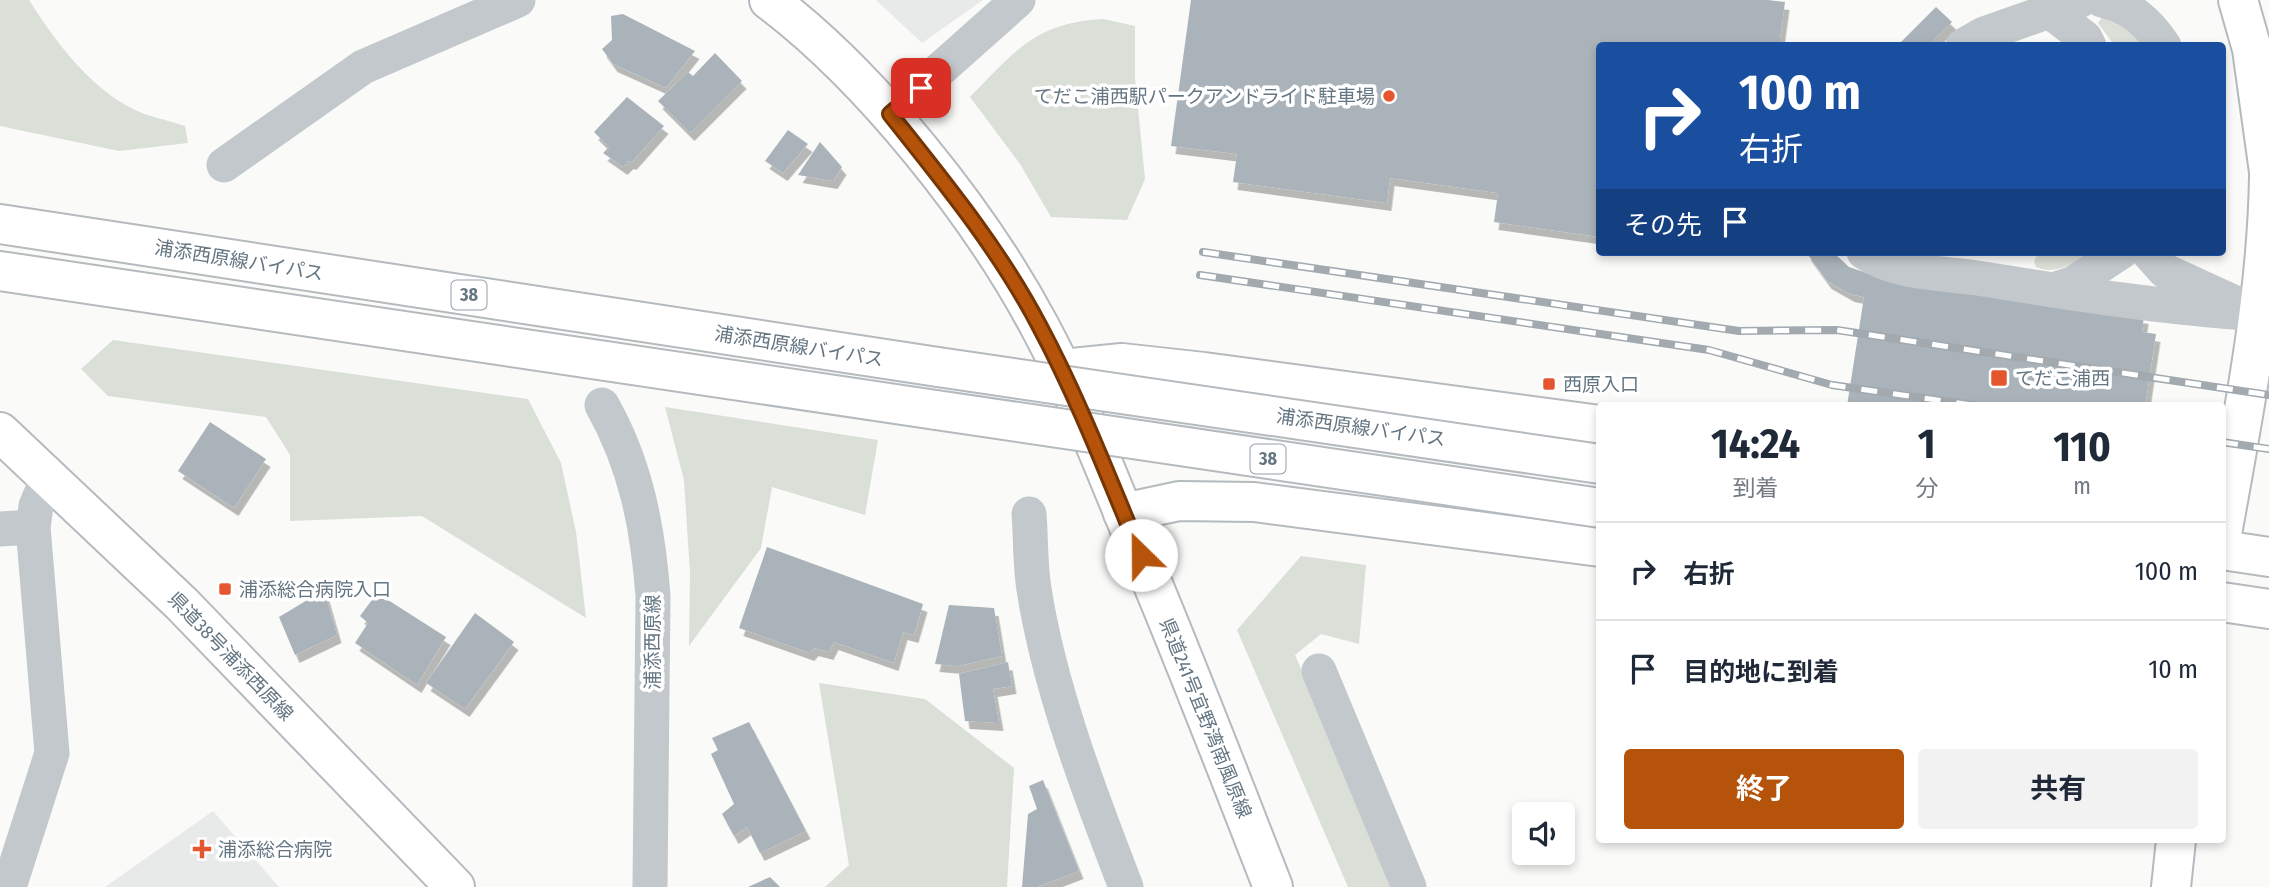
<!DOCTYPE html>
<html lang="ja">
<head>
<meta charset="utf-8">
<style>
	:root { --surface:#fff; --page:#f2f2f3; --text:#1f2937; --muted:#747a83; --line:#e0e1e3; --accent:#b45309 }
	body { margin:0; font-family:"Fira Sans Condensed","Noto Sans JP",sans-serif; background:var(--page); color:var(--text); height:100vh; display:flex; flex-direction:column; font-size:26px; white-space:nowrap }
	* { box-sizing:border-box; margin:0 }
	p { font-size:23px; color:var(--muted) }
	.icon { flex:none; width:38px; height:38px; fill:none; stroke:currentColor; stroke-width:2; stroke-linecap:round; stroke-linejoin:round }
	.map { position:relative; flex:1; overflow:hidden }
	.sheet { position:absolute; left:1596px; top:402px; width:630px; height:441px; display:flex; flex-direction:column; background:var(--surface); border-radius:7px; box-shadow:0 4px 10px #0003 }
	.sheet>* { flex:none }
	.hud { position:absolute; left:1596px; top:42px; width:630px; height:214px; border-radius:7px; box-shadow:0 4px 10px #0003; background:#1a4fa0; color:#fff; overflow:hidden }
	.buttons { position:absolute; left:1512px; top:802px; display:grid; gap:14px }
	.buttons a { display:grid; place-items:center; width:63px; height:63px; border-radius:7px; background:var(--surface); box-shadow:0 4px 10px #0003; font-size:35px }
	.pin { position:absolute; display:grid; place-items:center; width:60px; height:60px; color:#fff; margin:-30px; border-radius:14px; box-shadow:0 4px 10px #0006 }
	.me { position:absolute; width:77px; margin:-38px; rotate:337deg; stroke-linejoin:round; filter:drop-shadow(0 0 5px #0008) }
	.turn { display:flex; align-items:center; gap:24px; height:147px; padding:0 28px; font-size:32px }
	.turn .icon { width:91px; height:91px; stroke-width:2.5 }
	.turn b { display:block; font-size:49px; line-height:60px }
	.then { display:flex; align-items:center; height:66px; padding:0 28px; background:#0003; gap:14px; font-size:26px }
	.eta { display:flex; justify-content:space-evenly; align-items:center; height:119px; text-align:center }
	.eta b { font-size:42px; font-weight:700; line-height:49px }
	.primary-button { display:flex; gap:14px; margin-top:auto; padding:14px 28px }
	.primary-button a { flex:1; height:80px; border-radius:7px; background:var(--accent); color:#fff; font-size:28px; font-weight:700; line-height:80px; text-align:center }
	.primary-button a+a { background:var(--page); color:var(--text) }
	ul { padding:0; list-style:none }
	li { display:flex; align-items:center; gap:21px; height:98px; padding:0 28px; border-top:2px solid var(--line) }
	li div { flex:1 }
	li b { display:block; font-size:26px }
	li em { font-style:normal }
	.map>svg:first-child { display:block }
	.built { fill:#e8e9e9 }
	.green { fill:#dadfd7 }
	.building { fill:#aab3b9; filter:url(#shadow) }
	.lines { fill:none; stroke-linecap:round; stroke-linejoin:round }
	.major-casing { stroke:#b5babe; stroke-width:42 }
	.minor { stroke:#c3c8cc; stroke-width:35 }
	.major { stroke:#fff; stroke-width:38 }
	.rail-casing { stroke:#a2aab0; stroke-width:8 }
	.rail { stroke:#fff; stroke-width:5; stroke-dasharray:16; stroke-linecap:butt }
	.major-bridge-casing { stroke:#b5babe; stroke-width:42; stroke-linecap:butt }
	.major-bridge { stroke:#fff; stroke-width:38 }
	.route-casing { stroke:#753606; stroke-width:18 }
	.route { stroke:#b45309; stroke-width:12 }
	.poi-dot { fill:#e4572e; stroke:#fff; stroke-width:2.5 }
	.labels { text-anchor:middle; stroke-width:7; stroke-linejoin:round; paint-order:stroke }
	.shield { fill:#fff; stroke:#939fa8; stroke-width:2 }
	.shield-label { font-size:18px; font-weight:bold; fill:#657683 }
	.poi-label { font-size:19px; fill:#657683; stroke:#fff; text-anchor:start }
	.street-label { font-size:19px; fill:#657683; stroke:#fff }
</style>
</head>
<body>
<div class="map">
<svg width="2269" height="887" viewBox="0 0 2269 887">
	<defs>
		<filter id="shadow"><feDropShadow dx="4.5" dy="8" stdDeviation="0" flood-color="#0004"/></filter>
	</defs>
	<rect width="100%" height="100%" fill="#fafaf8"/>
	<!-- built -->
	<g class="built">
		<polygon points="876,0 983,0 922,43"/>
		<polygon points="213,811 279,887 105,887"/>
	</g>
	<!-- green -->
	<g class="green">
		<path d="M 0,0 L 29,0 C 55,41 89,87 133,109 C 148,117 168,120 185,126 L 188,143 L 119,151 L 0,126 Z"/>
		<polygon points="2102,17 2128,30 2143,45 2114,45 2098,23"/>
		<path d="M 1103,19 L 1135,26 L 1135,78 L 1145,179 L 1127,220 L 1051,217 L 1020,164 L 970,97 C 1015,51 1035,23 1103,19 Z"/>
		<path d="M 2039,252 L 2093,252 C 2077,262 2055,276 2036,267 L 2034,261 Z"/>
		<polygon points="113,340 528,399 561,463 576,532 586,618 422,516 290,521 290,455 266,417 108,396 81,369"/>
		<polygon points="665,407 878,440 865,515 772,487 761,548 689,646 690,573 684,480"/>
		<polygon points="1301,556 1366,565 1359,644 1321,634 1295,655 1398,887 1348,887 1237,630"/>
		<polygon points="819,683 925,699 1014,768 1007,887 825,887 849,865"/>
	</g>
	<!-- building -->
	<g class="building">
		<polygon points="1191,0 1768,0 1785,2 1779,46 1600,46 1600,237 1494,222 1498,193 1390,178 1387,203 1233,182 1237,154 1171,146"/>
		<polygon points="1936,7 1952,22 1928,46 1897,46"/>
		<polygon points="623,14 695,51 666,88 613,64 602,49 612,40 611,16"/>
		<polygon points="715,53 742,81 690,133 658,101 688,72 693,76"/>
		<polygon points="627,97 664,126 632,162 629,161 623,167 603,153 609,147 594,132"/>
		<polygon points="788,130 808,144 783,173 765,161"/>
		<polygon points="820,142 842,167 833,181 798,175"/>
		<polygon points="1806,252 1833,252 1849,267 1885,279 2144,316 2142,332 2156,334 2145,406 1847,406 1864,297 1850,294 1827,281"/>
		<polygon points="210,422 266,459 234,508 178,471"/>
		<polygon points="767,547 923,604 914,635 903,632 894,663 834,642 829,652 814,648 810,653 739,628"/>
		<polygon points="324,590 337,635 295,655 279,617"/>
		<polygon points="377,593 446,637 417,685 355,643 368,623 360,616"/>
		<polygon points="949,605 994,608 1002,656 958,666 935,664"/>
		<polygon points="475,613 514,642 465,709 426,683"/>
		<polygon points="1008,662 1012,686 993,689 999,723 965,721 959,674"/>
		<polygon points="749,722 806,831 760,853 747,827 734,836 722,814 734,804 711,754 718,750 712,738"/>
		<polygon points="1043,780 1079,871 1037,887 1022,887 1028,814 1037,809 1029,786"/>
		<polygon points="770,877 780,887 748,887"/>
	</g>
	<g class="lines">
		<!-- major casing -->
		<g class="major-casing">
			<g id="major">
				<path d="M 769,0 C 871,77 980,214 1040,327 C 1077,396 1106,471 1136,544 C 1184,657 1228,772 1273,887"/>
				<polyline points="2238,0 2252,49 2269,172"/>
				<polyline points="0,224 938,367"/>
				<polyline points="0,271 936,410"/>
				<polyline points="1062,369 1122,363 1204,372 1600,425"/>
				<polyline points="0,432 182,604 455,887"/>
				<polyline points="1123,513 1179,501 1254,502 1600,547"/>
				<path d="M 2222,534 C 2243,416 2267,297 2269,177"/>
				<polyline points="2222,550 2269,557"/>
				<polyline points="2222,602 2269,609"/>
				<polyline points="2171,887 2176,840"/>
			</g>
		</g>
		<!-- minor -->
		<g class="minor">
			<path d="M 2102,0 C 2131,7 2148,22 2164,46"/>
			<polyline points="2048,10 2085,38 2089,46"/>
			<polyline points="1963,46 1984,34 2081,0"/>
			<polyline points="890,114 1018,0"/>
			<polyline points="224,165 363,67 518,0"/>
			<path d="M 1864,252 C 1894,273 1941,273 1977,278 C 2071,293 2164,308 2259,314"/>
			<polyline points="2148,252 2165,271 2237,304"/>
			<polyline points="2053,290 2074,283 2121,252"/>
			<path d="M 602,405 C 636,465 648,528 653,596 L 650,887"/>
			<path d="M 1029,514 C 1031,538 1030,565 1034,589 C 1049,687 1090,794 1126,887"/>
			<polyline points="0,529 33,527"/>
			<polyline points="1319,671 1409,887"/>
			<polyline points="9,887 52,753 33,527 36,506 48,478"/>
		</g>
		<!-- major -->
		<use href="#major" class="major"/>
		<!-- rail casing -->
		<g class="rail-casing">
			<g id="rail">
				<polyline points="1203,252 1739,331 1837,330 2269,395"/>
				<polyline points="1200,275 1709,350 1832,385 1979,406"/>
				<polyline points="2222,442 2269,449"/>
			</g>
		</g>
		<!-- rail -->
		<use href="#rail" class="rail"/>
		<!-- major-bridge casing -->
		<g class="major-bridge-casing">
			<g id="major-bridge">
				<polyline points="938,367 1600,464"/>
				<polyline points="936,410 1600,508"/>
			</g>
		</g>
		<!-- major-bridge -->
		<use href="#major-bridge" class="major-bridge"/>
	</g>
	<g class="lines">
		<!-- route casing -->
		<g class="route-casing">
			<path id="route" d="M 921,88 L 890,114 C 944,182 1000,250 1040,327 C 1079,400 1109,479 1141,555"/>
		</g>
		<!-- route -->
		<use href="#route" class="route"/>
	</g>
	<!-- markers -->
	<g class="poi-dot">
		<circle cx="1389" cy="96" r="7"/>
		<rect x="1990" y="369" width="18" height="18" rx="3.5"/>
		<rect x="1542" y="377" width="14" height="14" rx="3.5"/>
		<rect x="218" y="582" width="14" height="14" rx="3.5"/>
		<path d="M198.5 838.5h7v7h7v7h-7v7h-7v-7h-7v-7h7z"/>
	</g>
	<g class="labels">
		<!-- shield labels -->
		<g class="shield">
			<rect x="451.5" y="280.5" width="35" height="29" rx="5"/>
			<rect x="1250.5" y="444.5" width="35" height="29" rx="5"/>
		</g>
		<g class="shield-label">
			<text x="469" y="301">38</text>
			<text x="1268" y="465">38</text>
		</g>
		<!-- poi labels -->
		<g class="poi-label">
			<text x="1375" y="103" text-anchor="end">てだこ浦西駅パークアンドライド駐車場</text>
			<text x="2015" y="385">てだこ浦西</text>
			<text x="1563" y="391">西原入口</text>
			<text x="239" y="596">浦添総合病院入口</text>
			<text x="218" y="856">浦添総合病院</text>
		</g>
		<!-- street labels -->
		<g class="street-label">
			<text transform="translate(239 260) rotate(9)" y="7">浦添西原線バイパス</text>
			<text transform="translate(799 346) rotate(9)" y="7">浦添西原線バイパス</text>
			<text transform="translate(1361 427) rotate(8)" y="7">浦添西原線バイパス</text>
			<text transform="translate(652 642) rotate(-90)" y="7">浦添西原線</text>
			<text transform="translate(231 656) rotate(46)" y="7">県道38号浦添西原線</text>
			<text transform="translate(1206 718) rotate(68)" y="7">県道241号宜野湾南風原線</text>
		</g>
	</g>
</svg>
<div class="buttons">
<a><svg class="icon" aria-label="sound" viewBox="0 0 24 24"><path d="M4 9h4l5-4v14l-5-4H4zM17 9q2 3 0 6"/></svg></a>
</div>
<div class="pin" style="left:921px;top:88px;background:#d93025"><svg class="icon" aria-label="arrive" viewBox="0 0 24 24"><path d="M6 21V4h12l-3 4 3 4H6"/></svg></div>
<svg class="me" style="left:1141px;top:555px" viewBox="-20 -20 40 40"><circle r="19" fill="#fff"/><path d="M0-13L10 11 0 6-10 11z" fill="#b45309"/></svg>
<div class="hud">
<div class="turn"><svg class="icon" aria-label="right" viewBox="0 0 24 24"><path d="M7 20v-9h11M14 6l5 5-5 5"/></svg><div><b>100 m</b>右折</div></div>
<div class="then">その先<svg class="icon" aria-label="arrive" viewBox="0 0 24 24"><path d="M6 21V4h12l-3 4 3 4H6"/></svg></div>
</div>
<section class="sheet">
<div class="eta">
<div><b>14:24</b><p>到着</p></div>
<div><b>1</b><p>分</p></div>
<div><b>110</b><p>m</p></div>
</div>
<ul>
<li><svg class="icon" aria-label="right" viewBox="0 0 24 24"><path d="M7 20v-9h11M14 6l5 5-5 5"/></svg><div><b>右折</b></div><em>100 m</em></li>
<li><svg class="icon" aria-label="arrive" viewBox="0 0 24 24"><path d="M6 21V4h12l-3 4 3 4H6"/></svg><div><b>目的地に到着</b></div><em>10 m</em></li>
</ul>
<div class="primary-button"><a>終了</a><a>共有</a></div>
</section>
</div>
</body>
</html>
